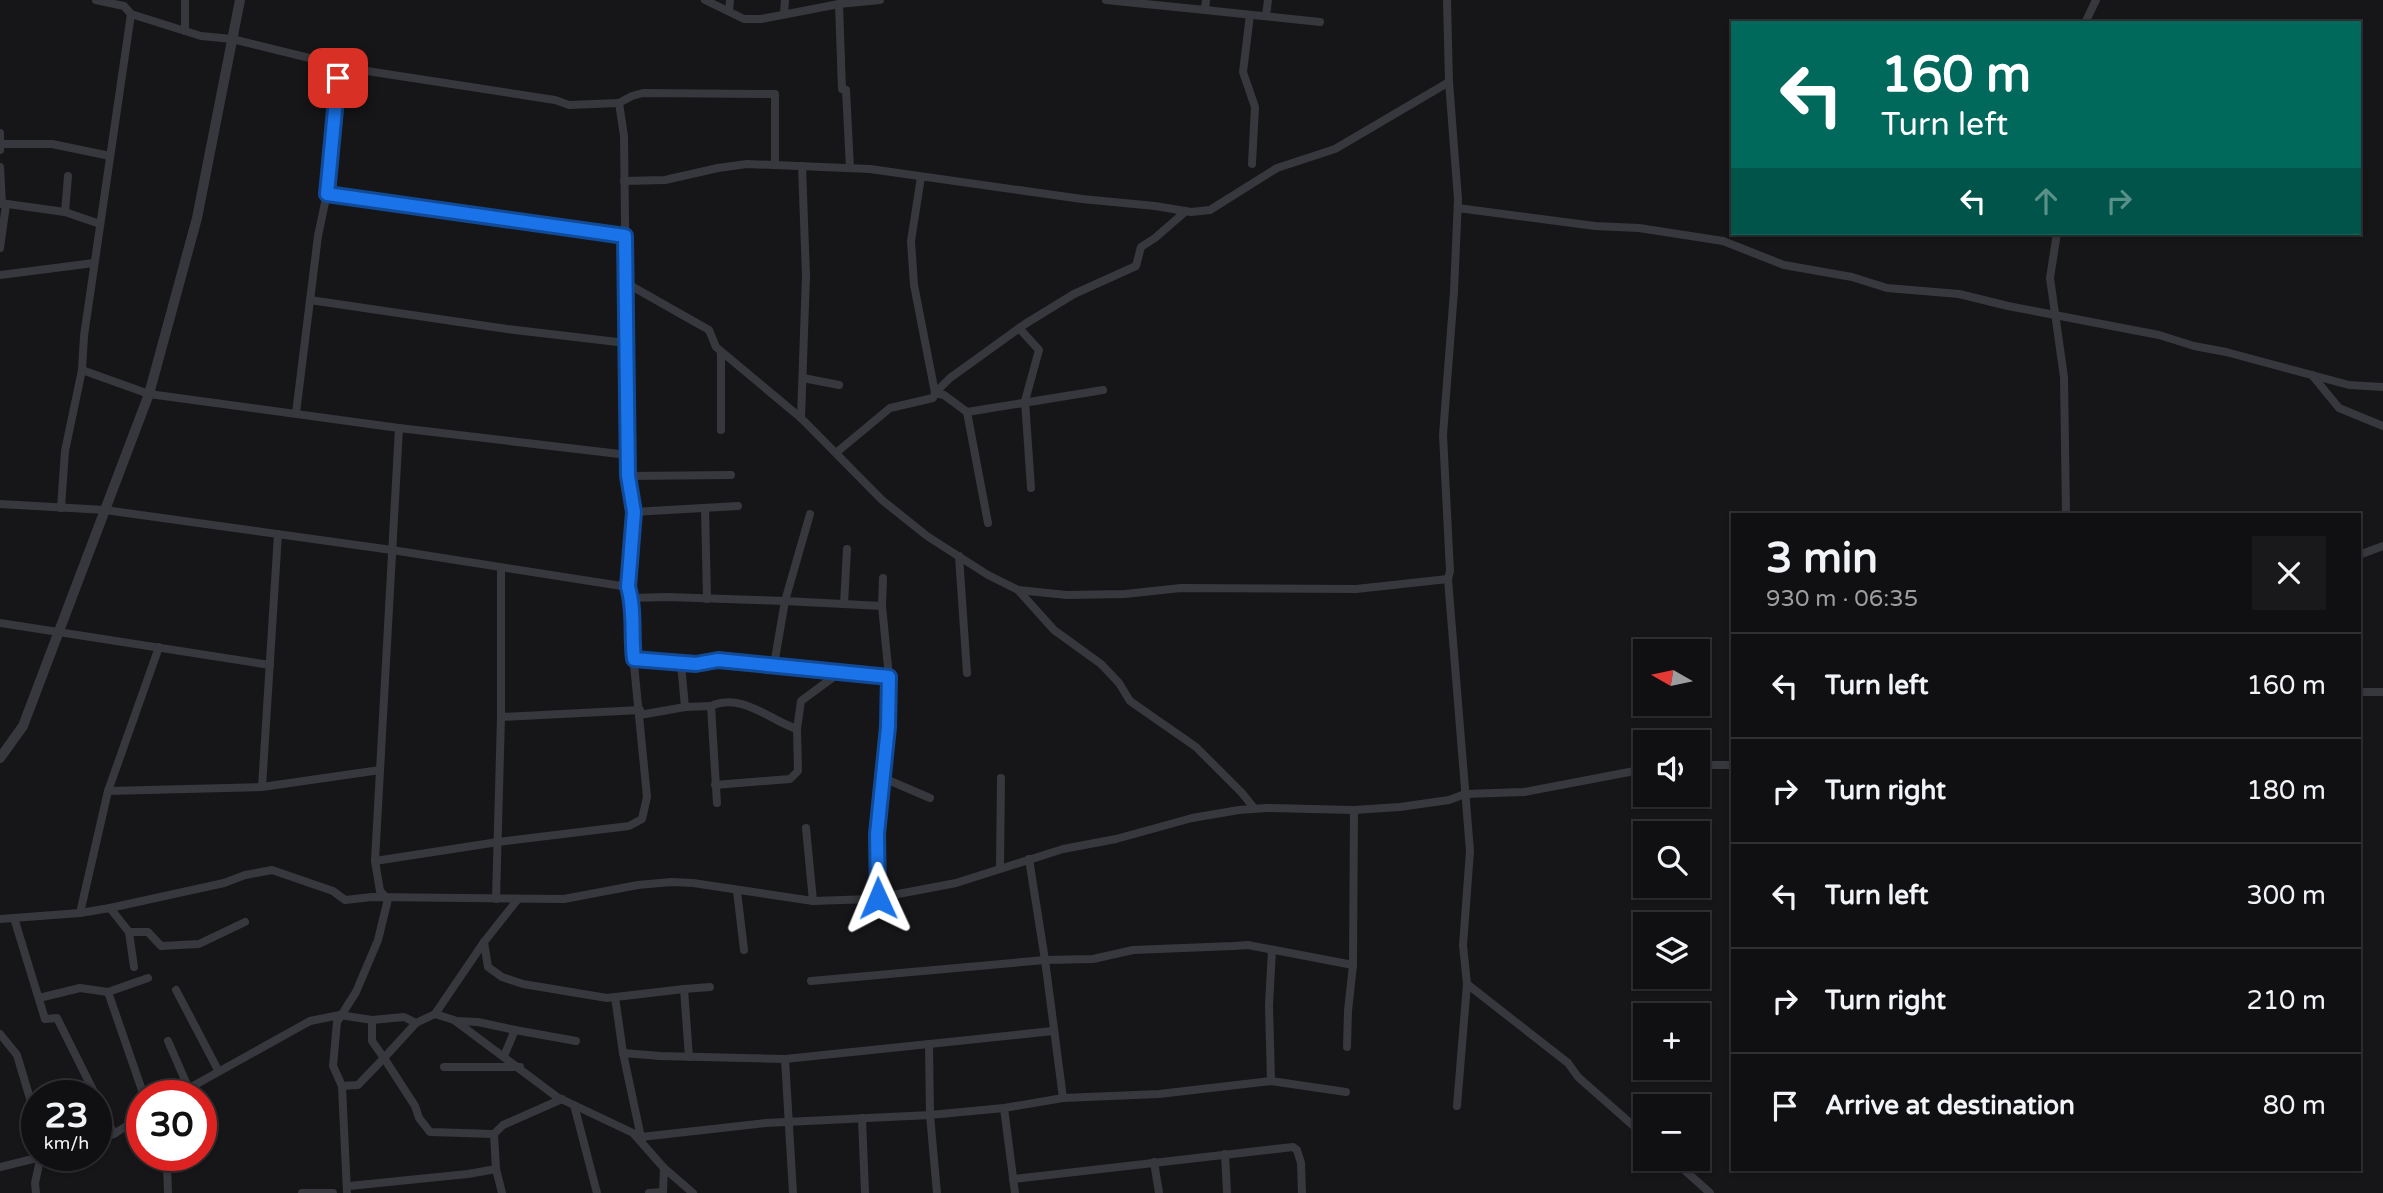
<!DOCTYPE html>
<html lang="en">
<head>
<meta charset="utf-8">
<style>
	:root { --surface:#101012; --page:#19191b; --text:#f1f3f6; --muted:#9c9d9f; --line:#303032 }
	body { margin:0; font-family:"Varela Round",sans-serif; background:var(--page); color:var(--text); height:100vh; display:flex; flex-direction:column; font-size:26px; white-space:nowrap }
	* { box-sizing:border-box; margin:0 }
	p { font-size:23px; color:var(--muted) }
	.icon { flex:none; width:38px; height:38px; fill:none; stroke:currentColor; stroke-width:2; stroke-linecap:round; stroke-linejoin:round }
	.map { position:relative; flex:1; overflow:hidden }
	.side { position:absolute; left:1731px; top:513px; width:630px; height:658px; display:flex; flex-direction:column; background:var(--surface); border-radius:0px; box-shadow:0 2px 5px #0004,0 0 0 2px var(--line) }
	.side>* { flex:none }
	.top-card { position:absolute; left:1731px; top:21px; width:630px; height:214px; border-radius:0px; box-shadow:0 2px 5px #0004,0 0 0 2px var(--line); background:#00695c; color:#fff; overflow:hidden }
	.needle { width:46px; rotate:279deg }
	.fabs { position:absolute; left:1633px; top:639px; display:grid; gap:14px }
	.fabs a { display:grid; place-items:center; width:77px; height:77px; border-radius:0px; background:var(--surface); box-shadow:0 2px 5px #0004,0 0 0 2px var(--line); font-size:35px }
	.speed { position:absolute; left:21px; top:1080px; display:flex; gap:14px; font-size:35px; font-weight:700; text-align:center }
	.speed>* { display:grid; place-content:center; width:91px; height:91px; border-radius:50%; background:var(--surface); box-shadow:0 2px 5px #0004,0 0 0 2px var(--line); line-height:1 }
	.speed small { font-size:18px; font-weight:400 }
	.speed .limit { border:10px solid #d22; background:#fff; color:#111 }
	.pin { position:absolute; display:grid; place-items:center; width:60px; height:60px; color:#fff; margin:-30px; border-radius:14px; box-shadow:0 4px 10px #0006 }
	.me { position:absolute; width:77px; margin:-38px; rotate:359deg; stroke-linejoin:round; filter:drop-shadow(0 0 5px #0008) }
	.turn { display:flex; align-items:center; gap:24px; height:147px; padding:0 35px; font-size:32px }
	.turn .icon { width:91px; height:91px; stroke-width:2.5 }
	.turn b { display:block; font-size:49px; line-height:60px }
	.lanes { display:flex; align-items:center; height:66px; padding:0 35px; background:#0003; justify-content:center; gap:35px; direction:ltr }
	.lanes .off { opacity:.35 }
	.round { display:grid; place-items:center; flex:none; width:74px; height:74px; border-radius:0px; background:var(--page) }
	.overview { display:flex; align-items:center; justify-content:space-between; height:119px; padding:0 35px }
	h1 { font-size:42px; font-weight:700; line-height:52px }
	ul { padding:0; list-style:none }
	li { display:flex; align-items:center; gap:21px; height:105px; padding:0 35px; border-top:2px solid var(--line) }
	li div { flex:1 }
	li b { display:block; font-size:26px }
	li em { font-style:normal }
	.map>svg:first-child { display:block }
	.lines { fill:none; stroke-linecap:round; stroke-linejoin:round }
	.minor { stroke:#37383d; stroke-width:8 }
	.tertiary { stroke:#37383d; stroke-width:10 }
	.route-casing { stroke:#114b97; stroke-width:18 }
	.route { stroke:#1a73e8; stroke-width:12 }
</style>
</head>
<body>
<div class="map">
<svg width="2383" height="1193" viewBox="0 0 2383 1193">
	<rect width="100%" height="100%" fill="#161618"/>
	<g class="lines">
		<!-- minor -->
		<g class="minor">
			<polyline points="96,0 124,6 131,14 201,36 232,39 354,69 555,100 569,105 619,103"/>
			<polyline points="705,0 744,19 761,19 839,4 880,0"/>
			<polyline points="1106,0 1205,10 1206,0"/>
			<polyline points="1447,0 1449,82 1458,199 1454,291 1443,435 1450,571 1448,579 1470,851 1463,945 1467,984 1457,1106"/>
			<polyline points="839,4 842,89 846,90 850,168"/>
			<polyline points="1205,10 1320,22"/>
			<polyline points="729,11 730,0"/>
			<polyline points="784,13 785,0"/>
			<polyline points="1250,15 1243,72 1255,107 1252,164"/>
			<polyline points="1266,16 1268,0"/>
			<polyline points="2085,23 2096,0"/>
			<polyline points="185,31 185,0"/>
			<polyline points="0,133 0,150"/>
			<polyline points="2,144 52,144 110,156"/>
			<polyline points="0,167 2,204"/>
			<polyline points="921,177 911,241 914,285 935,393 950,378 1025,324 1074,294 1136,266 1141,247 1155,238 1186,211"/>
			<polyline points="624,181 665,180 718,168 747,164 870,169 1082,199 1155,206 1191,212 1210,210 1277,168 1335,149 1449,82"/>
			<polyline points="327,193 625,236"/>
			<polyline points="0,203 65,212 100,224"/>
			<polyline points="1458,208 1595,226 1639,228 1723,241 1784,265 1852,277 1887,288 1959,294 2008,306 2159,335 2194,346 2226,352 2349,385 2383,387"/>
			<polyline points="65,212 68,176"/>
			<polyline points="2057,233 2050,278 2064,377 2066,514"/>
			<polyline points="0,248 6,205"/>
			<polyline points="0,275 94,263"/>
			<polyline points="626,283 709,330 716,347 801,418 882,500 927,536 955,554 988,575 1018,590 1054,630 1101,664 1119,683 1130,701 1196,747 1242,793 1254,808"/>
			<polyline points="310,300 507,329 626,343"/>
			<polyline points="1019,328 1039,350 1025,401 1031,488"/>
			<polyline points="82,370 149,394 399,428 628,455"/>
			<polyline points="2312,375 2339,408 2383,426"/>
			<polyline points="803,378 839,385"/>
			<polyline points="967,412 1103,390"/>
			<polyline points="296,413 318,236 327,193 338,78 328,63"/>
			<polyline points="801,418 806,276 802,166"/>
			<polyline points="721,430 721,352"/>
			<polyline points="837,452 890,408 933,398 935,393 944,395 967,412 988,523"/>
			<polyline points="628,476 731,475"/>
			<polyline points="0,504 105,510 392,550 628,587"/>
			<polyline points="61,508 65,451 82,370 84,336 131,14"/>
			<polyline points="705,508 707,599"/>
			<polyline points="633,512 738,506"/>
			<polyline points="810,514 785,601 882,606"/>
			<polyline points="2359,555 2383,546"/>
			<polyline points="959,556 967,673"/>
			<polyline points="1018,590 1067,595 1125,594 1181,588 1356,589 1448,579"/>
			<polyline points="632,598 666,597 785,601 774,665"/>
			<polyline points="844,604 847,549"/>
			<polyline points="0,623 270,665"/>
			<polyline points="634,659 696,664 718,660 839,673"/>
			<polyline points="681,664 685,707"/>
			<polyline points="2359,692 2383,692"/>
			<path d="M 711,706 C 742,692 769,720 797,729 L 798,771 L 790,779 L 715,785"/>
			<polyline points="640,715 685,707 711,706 717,803"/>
			<polyline points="501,717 640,710"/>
			<polyline points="797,729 801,701 839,673 889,677"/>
			<polyline points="1698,765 1732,765"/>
			<polyline points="881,777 930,798"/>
			<polyline points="262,787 278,534"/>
			<polyline points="108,791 262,787 380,770"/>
			<polyline points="806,828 813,901"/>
			<polyline points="375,861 498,842 629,826 642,819 647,797 631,634 632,598 628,587 633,512 628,476 624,136 619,103 632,96 643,93 775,94 775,164"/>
			<polyline points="1000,867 1001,778"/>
			<polyline points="737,891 744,950"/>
			<polyline points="878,898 877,834 888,727 889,677 882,606 883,578"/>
			<polyline points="496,899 501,717 501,568"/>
			<polyline points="110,908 129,932 148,932 161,946 199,944 245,922"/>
			<polyline points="80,913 108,791 159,647"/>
			<polyline points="14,918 45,1019 57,1018 96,1096"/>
			<polyline points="0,919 80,913 110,908 224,883 245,875 272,870 333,891 345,900 372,897 564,899 638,885 671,882 693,883 813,901 872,899 956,883 1063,849 1116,839 1192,818 1239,810 1267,808 1354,810 1400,807 1449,800 1465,794 1524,792 1645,769"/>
			<polyline points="129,932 134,967"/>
			<polyline points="484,942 488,967 502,977 523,984 607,998 684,989 689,1057"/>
			<polyline points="811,981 1045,960 1093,959 1133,950 1233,946 1248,945 1353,965"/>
			<polyline points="1467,984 1568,1063 1578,1077 1645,1136"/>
			<polyline points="684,989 710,987"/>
			<polyline points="176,990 218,1070"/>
			<polyline points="615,997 623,1053 642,1142"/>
			<polyline points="39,998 80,988 108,992"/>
			<polyline points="435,1014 454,1020 557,1097 633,1133 664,1168 693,1193"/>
			<polyline points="456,1021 478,1022 515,1030 504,1056"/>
			<polyline points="515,1030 576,1041"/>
			<polyline points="0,1034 17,1055 37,1122"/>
			<polyline points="168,1041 188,1087"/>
			<polyline points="1347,1047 1348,1011 1353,965 1354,810"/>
			<polyline points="623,1053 660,1056 785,1059 793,1193"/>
			<polyline points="785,1059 1053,1031"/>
			<polyline points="444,1067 520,1067"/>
			<polyline points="1271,1081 1269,1005 1272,950"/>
			<polyline points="342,1086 358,1085 384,1058 372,1041 372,1020"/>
			<polyline points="144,1096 108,992 148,978"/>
			<polyline points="175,1096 310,1021 340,1015 372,1020 404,1017 416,1023"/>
			<polyline points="96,1097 114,1134"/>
			<polyline points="1063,1098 1159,1094 1271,1081 1346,1092"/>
			<polyline points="574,1105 597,1193"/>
			<polyline points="1004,1108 1015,1193"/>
			<polyline points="862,1118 865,1193"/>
			<polyline points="494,1134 503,1125 562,1099"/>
			<polyline points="641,1137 766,1123 930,1115 929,1044"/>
			<polyline points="96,1140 114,1134 142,1116"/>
			<polyline points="1225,1154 1227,1193"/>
			<polyline points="1671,1158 1710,1193"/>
			<polyline points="1154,1162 1159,1193"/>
			<polyline points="167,1165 168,1193"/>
			<polyline points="0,1167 49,1155"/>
			<polyline points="496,1169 502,1193"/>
			<polyline points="1013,1179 1293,1147 1297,1150 1301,1163 1302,1193"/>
			<polyline points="349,1186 468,1174 496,1169 494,1134 430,1132 419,1118 415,1106 384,1058 416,1023 435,1014 484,942 518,899"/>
			<polyline points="36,1193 35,1183 41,1155"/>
			<polyline points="302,1193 333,1193"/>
			<polyline points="347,1193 342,1086 333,1066 337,1022 356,992 378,940 388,899 380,891 375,861 399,428"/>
			<polyline points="649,1193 663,1192"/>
			<polyline points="663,1193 664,1168"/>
			<polyline points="937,1193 930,1115 1004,1108 1063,1098 1045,960 1029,859"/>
		</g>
		<!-- tertiary -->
		<polyline class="tertiary" points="0,758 23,726 149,394 197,218 240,0"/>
	</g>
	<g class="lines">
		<!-- route casing -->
		<g class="route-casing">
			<path id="route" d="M 338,78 L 327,194 L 625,236 L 628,476 L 634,512 L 628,587 C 635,610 631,635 634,659 L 696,664 L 718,660 L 889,677 L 888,727 L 877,834 L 878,898"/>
		</g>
		<!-- route -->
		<use href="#route" class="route"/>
	</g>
</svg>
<div class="fabs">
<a><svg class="needle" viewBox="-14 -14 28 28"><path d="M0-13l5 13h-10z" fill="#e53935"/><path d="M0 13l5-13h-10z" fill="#9c9d9f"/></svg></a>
<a><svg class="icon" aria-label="sound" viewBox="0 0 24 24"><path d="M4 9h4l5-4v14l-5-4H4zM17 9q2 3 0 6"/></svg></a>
<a><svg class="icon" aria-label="search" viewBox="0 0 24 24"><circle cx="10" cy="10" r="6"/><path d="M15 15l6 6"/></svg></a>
<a><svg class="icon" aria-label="layers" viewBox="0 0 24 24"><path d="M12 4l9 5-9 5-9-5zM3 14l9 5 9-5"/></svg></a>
<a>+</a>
<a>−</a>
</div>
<div class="speed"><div>23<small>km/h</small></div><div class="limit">30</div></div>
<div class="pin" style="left:338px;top:78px;background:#d93025"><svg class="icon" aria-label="arrive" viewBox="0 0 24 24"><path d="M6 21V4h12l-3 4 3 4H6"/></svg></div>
<svg class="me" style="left:878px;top:898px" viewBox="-20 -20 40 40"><path d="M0-17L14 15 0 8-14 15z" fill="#1a73e8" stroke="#fff" stroke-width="4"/></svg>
<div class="top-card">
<div class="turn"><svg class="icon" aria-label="left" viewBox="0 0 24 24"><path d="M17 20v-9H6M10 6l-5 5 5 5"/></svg><div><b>160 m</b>Turn left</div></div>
<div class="lanes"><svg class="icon" aria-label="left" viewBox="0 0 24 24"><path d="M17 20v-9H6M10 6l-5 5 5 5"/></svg><svg class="icon off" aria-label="ahead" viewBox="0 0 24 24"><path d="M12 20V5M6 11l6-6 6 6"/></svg><svg class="icon off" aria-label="right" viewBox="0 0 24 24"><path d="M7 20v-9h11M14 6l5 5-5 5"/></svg></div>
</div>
<section class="side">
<div class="overview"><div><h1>3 min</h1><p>930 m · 06:35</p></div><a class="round"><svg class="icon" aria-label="close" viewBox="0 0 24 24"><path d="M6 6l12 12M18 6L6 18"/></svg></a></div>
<ul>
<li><svg class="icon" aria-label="left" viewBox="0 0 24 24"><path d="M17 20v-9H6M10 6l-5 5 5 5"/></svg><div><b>Turn left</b></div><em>160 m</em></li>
<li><svg class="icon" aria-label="right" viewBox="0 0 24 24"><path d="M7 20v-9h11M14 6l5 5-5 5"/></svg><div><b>Turn right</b></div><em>180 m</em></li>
<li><svg class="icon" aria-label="left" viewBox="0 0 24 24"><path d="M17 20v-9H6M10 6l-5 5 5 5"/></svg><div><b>Turn left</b></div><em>300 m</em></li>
<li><svg class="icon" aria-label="right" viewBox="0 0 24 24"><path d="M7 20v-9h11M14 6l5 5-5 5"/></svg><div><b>Turn right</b></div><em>210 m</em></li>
<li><svg class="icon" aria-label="arrive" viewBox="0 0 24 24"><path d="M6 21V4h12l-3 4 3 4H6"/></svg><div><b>Arrive at destination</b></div><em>80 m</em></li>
</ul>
</section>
</div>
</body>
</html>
